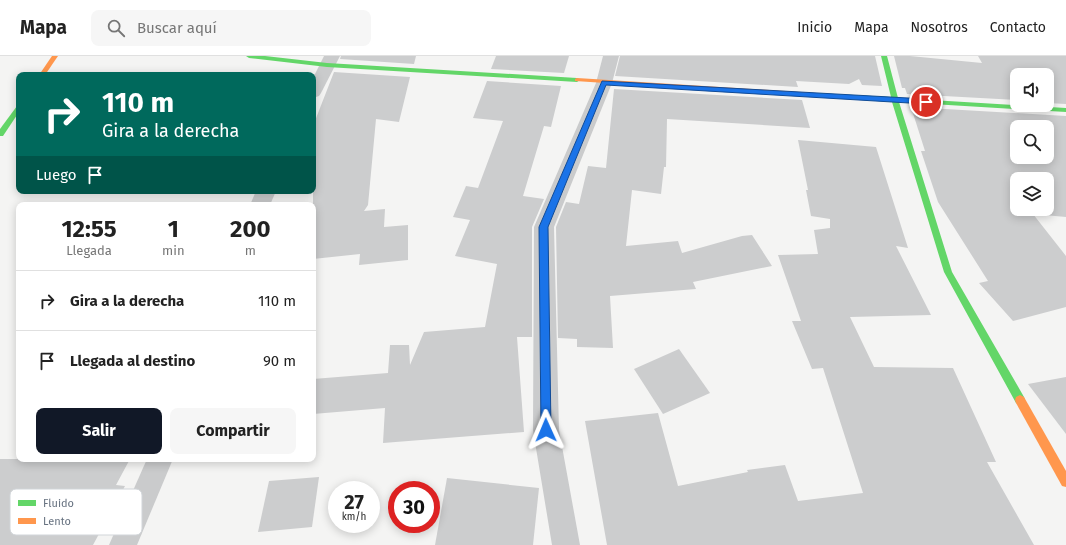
<!DOCTYPE html>
<html lang="es">
<head>
<meta charset="utf-8">
<style>
	:root { --surface:#fff; --page:#f6f6f6; --text:#222; --muted:#767676; --line:#e0e0e0; --accent:#111827 }
	body { margin:0; font-family:"Fira Sans",sans-serif; background:var(--page); color:var(--text); height:100vh; display:flex; flex-direction:column; font-size:15px; white-space:nowrap }
	* { box-sizing:border-box; margin:0 }
	p { font-size:13px; color:var(--muted) }
	.icon { flex:none; width:22px; height:22px; fill:none; stroke:currentColor; stroke-width:2; stroke-linecap:round; stroke-linejoin:round }
	.map { position:relative; flex:1; overflow:hidden }
	.side { position:absolute; left:16px; top:146px; width:300px; height:260px; display:flex; flex-direction:column; background:var(--surface); border-radius:8px; box-shadow:0 2px 10px #0003 }
	.side>* { flex:none }
	.top-card { position:absolute; left:16px; top:16px; width:300px; height:122px; border-radius:8px; box-shadow:0 2px 10px #0003; background:#00695c; color:#fff; overflow:hidden }
	.controls { position:absolute; left:1010px; top:12px; display:grid; gap:8px }
	.controls a { display:grid; place-items:center; width:44px; height:44px; border-radius:8px; background:var(--surface); box-shadow:0 2px 10px #0003; font-size:20px }
	.speed { position:absolute; left:328px; top:425px; display:flex; gap:8px; font-size:20px; font-weight:700; text-align:center }
	.speed>* { display:grid; place-content:center; width:52px; height:52px; border-radius:50%; background:var(--surface); box-shadow:0 2px 10px #0003; line-height:1 }
	.speed small { font-size:10px; font-weight:400 }
	.speed .limit { border:6px solid #d22; background:#fff; color:#111 }
	.pin { position:absolute; display:grid; place-items:center; width:34px; height:34px; color:#fff; margin:-17px; border:2px solid #fff; border-radius:50%; box-shadow:0 1px 4px #0007 }
	.me { position:absolute; width:44px; margin:-22px; rotate:359deg; stroke-linejoin:round; filter:drop-shadow(0 0 3px #0008) }
	.turn { display:flex; align-items:center; gap:14px; height:84px; padding:0 20px; font-size:18px }
	.turn .icon { width:52px; height:52px; stroke-width:2.5 }
	.turn b { display:block; font-size:28px; line-height:34px }
	.then { display:flex; align-items:center; height:38px; padding:0 20px; background:#0003; gap:8px; font-size:15px }
	.eta { display:flex; justify-content:space-evenly; align-items:center; height:68px; text-align:center }
	.eta b { font-size:24px; font-weight:700; line-height:28px }
	.action { display:flex; gap:8px; margin-top:auto; padding:8px 20px }
	.action a { flex:1; height:46px; border-radius:8px; background:var(--accent); color:#fff; font-size:16px; font-weight:700; line-height:46px; text-align:center }
	.action a+a { background:var(--page); color:var(--text) }
	ul { padding:0; list-style:none }
	li { display:flex; align-items:center; gap:12px; height:60px; padding:0 20px; border-top:1px solid var(--line) }
	li div { flex:1 }
	li b { display:block; font-size:15px }
	li em { font-style:normal }
	header { display:flex; align-items:center; gap:24px; box-sizing:border-box; height:56px; padding:0 20px; background:var(--surface); border-bottom:1px solid var(--line) }
	header strong { font-size:19px }
	nav { display:flex; gap:22px; margin-inline-start:auto; font-size:14px }
	.search { width:280px; height:36px; background:var(--page); display:flex; align-items:center; gap:10px; box-sizing:border-box; padding:0 14px; border-radius:8px; color:var(--muted); font-size:15px }
	.map>svg:first-child { display:block }
	.building { fill:#cccdce; fill-rule:evenodd }
	.lines { fill:none; stroke-linecap:round; stroke-linejoin:round }
	.street { fill:#cacbcc; fill-rule:evenodd }
	.fast { fill:#63d668; fill-rule:evenodd }
	.slow { fill:#ff974d; fill-rule:evenodd }
	.route { fill:#1a73e8; stroke:#114b97 }
	.key { fill:#fff; stroke:#d1d5d9; stroke-width:1 }
	.key-label { font-size:11px; fill:#677280 }
</style>
</head>
<body>
<header>
<strong>Mapa</strong>
<div class="search"><svg class="icon" aria-label="search" viewBox="0 0 24 24"><circle cx="10" cy="10" r="6"/><path d="M15 15l6 6"/></svg>Buscar aquí</div>
<nav><a>Inicio</a><a>Mapa</a><a>Nosotros</a><a>Contacto</a></nav>
</header>
<div class="map">
<svg width="1066" height="489" viewBox="0 0 1066 489">
	<rect width="100%" height="100%" fill="#f4f4f3"/>
	<!-- building -->
	<g class="building">
		<polygon points="341,0 416,0 414,8 340,3"/>
		<polygon points="496,0 569,0 564,17 491,13"/>
		<polygon points="620,0 875,0 882,30 862,29 859,23 849,28 796,25 798,31 615,20"/>
		<polygon points="894,0 910,0 982,7 978,0 1066,0 1066,48 1047,47 1047,19 1017,19 1017,44 907,38 905,32 902,32"/>
		<polygon points="334,16 410,21 399,66 376,63 368,149 364,155 385,153 384,171 408,169 408,204 359,209 360,198 313,203 313,70"/>
		<polygon points="487,25 561,30 551,71 544,70 523,140 544,143 532,171 532,281 517,281 524,376 383,387 385,352 313,358 313,323 388,317 390,289 409,289 410,309 424,276 485,271 497,208 455,200 470,164 453,161 466,130 478,132 503,65 473,62"/>
		<polygon points="614,33 802,44 810,72 667,63 666,111 664,111 661,138 632,134 626,190 678,185 682,197 742,180 752,179 772,210 693,226 696,233 610,240 613,292 577,291 577,283 558,282 556,171 566,146 579,148 588,110 606,112"/>
		<path d="M 911,51 L 1066,60 L 1066,161 L 1033,158 L 1066,200 L 1066,251 L 1013,265 L 979,227 L 988,225 L 938,146 L 921,95 L 925,95 ZM 1017,71 L 1047,71 L 1047,101 L 1017,101 ZM 1017,123 L 1047,123 L 1047,153 L 1017,153 Z"/>
		<polygon points="798,84 876,91 908,192 896,190 931,259 850,261 874,311 953,312 996,406 987,406 1034,489 607,489 585,365 658,357 678,430 748,416 747,414 785,409 798,445 863,437 823,312 812,313 792,265 801,265 778,199 818,198 814,174 830,172 830,163 811,160 806,134 808,134"/>
		<polygon points="679,293 710,337 663,358 634,313"/>
		<polygon points="1066,321 1066,378 1028,328"/>
		<polygon points="0,403 130,403 116,429 125,430 93,489 0,489"/>
		<polygon points="319,421 312,471 258,476 269,425"/>
		<polygon points="447,422 539,432 533,489 435,489"/>
	</g>
	<g class="lines">
		<!-- street -->
		<g class="street">
			<polygon points="324,0 340,0 321,37 319,40 313,42 313,22"/>
			<polygon points="603,0 619,0 612,27 554,171 559,374 580,489 552,489 533,374 534,171 596,27"/>
			<polygon points="256,135 276,135 270,149 250,149"/>
			<polygon points="147,403 173,403 137,489 109,489"/>
		</g>
		<!-- fast -->
		<g class="fast">
			<polygon points="246,0 265,0 327,7 577,22 580,24 577,26 327,11 249,2"/>
			<polygon points="881,0 887,0 898,42 1066,52 1066,56 899,46 952,216 1024,341 1025,344 1024,347 1020,349 1016,347 944,216 892,46 817,41 814,39 817,37 891,41"/>
			<polygon points="19,49 19,56 3,80 0,80 0,73 17,50"/>
		</g>
		<!-- slow -->
		<g class="slow">
			<polygon points="52,0 58,0 45,19 39,19"/>
			<polygon points="577,22 817,37 820,39 817,41 575,25 575,23"/>
			<polygon points="1020,339 1024,341 1066,415 1066,431 1062,430 1016,347 1015,344 1016,341"/>
		</g>
	</g>
	<!-- route -->
	<polygon class="route" points="602,25 926,43 929,46 926,48 606,29 548,171 551,374 550,378 546,379 542,378 541,374 539,171"/>
	<!-- legend -->
	<rect x="10" y="433" width="132" height="46" rx="6" class="key"/>
	<rect x="18" y="444" width="18" height="6" fill="#63d668"/>
	<rect x="18" y="462" width="18" height="6" fill="#ff974d"/>
	<g class="key-label">
		<text x="43" y="451">Fluido</text>
		<text x="43" y="469">Lento</text>
	</g>
</svg>
<div class="controls">
<a><svg class="icon" aria-label="sound" viewBox="0 0 24 24"><path d="M4 9h4l5-4v14l-5-4H4zM17 9q2 3 0 6"/></svg></a>
<a><svg class="icon" aria-label="search" viewBox="0 0 24 24"><circle cx="10" cy="10" r="6"/><path d="M15 15l6 6"/></svg></a>
<a><svg class="icon" aria-label="layers" viewBox="0 0 24 24"><path d="M12 4l9 5-9 5-9-5zM3 14l9 5 9-5"/></svg></a>
</div>
<div class="speed"><div>27<small>km/h</small></div><div class="limit">30</div></div>
<div class="pin" style="left:926px;top:46px;background:#d93025"><svg class="icon" aria-label="arrive" viewBox="0 0 24 24"><path d="M6 21V4h12l-3 4 3 4H6"/></svg></div>
<svg class="me" style="left:546px;top:374px" viewBox="-20 -20 40 40"><path d="M0-17L14 15 0 8-14 15z" fill="#1a73e8" stroke="#fff" stroke-width="4"/></svg>
<div class="top-card">
<div class="turn"><svg class="icon" aria-label="right" viewBox="0 0 24 24"><path d="M7 20v-9h11M14 6l5 5-5 5"/></svg><div><b>110 m</b>Gira a la derecha</div></div>
<div class="then">Luego<svg class="icon" aria-label="arrive" viewBox="0 0 24 24"><path d="M6 21V4h12l-3 4 3 4H6"/></svg></div>
</div>
<section class="side">
<div class="eta">
<div><b>12:55</b><p>Llegada</p></div>
<div><b>1</b><p>min</p></div>
<div><b>200</b><p>m</p></div>
</div>
<ul>
<li><svg class="icon" aria-label="right" viewBox="0 0 24 24"><path d="M7 20v-9h11M14 6l5 5-5 5"/></svg><div><b>Gira a la derecha</b></div><em>110 m</em></li>
<li><svg class="icon" aria-label="arrive" viewBox="0 0 24 24"><path d="M6 21V4h12l-3 4 3 4H6"/></svg><div><b>Llegada al destino</b></div><em>90 m</em></li>
</ul>
<div class="action"><a>Salir</a><a>Compartir</a></div>
</section>
</div>
</body>
</html>
